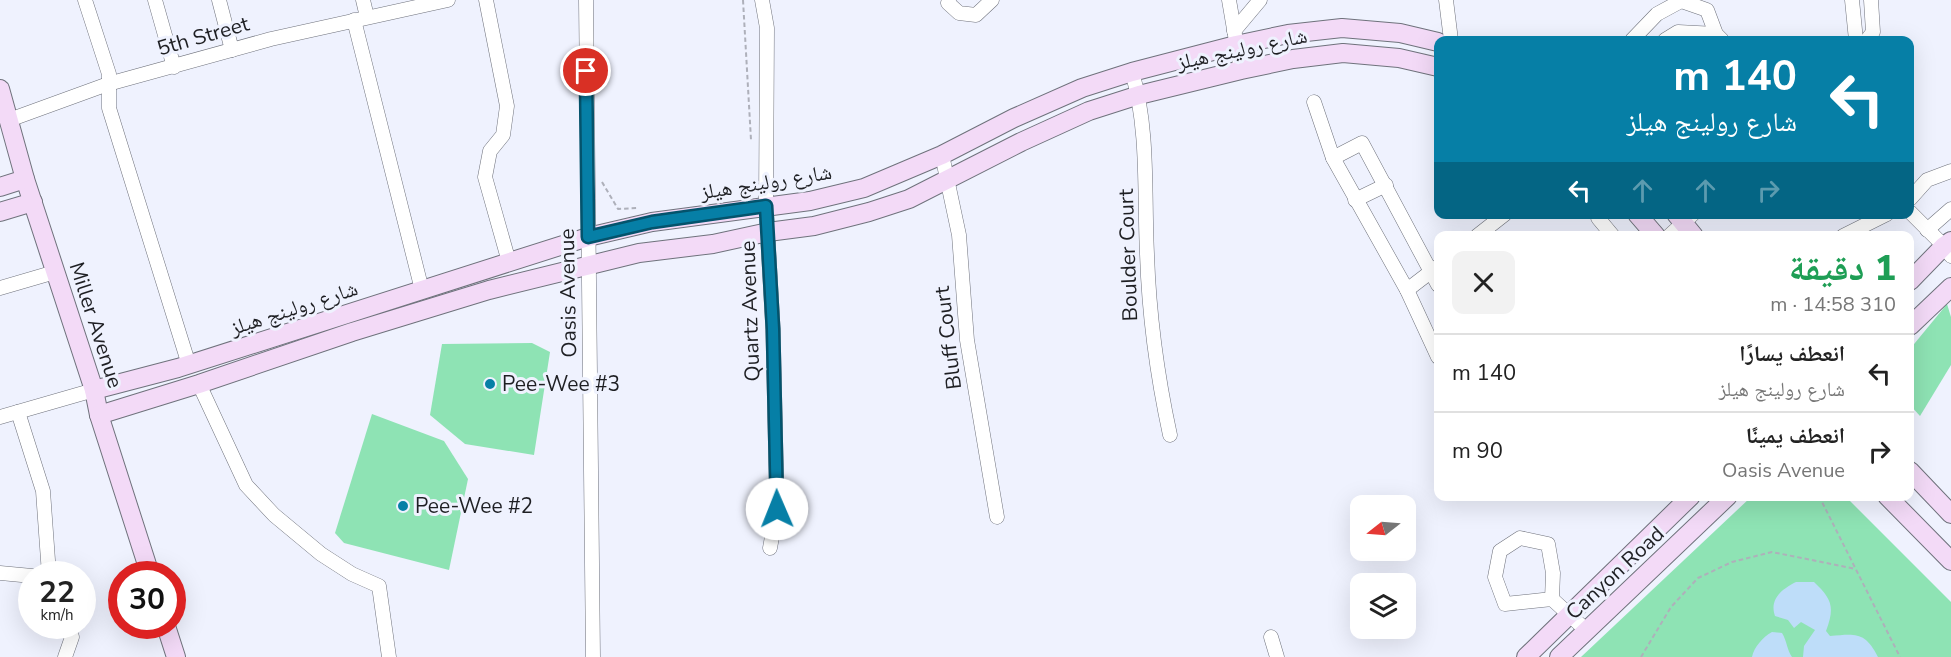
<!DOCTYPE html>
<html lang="ar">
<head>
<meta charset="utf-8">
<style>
	:root { --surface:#fff; --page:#f2f2f2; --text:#222; --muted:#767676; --line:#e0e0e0 }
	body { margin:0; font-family:"Nunito Sans","Noto Naskh Arabic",sans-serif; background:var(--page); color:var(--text); direction:rtl; height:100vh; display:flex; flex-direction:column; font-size:22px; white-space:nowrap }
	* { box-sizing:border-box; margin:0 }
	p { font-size:20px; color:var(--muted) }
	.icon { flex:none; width:33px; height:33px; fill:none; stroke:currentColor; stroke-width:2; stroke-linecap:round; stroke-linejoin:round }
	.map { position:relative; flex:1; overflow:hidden; direction:ltr }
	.details { position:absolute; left:1434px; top:231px; width:480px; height:270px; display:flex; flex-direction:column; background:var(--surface); border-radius:12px; box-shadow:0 6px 24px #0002; direction:rtl }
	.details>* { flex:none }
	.hud { position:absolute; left:1434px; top:36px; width:480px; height:183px; border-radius:12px; box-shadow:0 6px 24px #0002; direction:rtl; background:#067fa6; color:#fff; overflow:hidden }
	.needle { width:39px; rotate:253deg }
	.buttons { position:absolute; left:1350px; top:495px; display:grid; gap:12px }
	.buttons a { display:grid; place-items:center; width:66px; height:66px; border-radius:12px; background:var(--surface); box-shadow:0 6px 24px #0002; font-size:30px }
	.speed { position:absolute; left:18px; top:561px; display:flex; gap:12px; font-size:30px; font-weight:700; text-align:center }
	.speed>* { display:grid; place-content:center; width:78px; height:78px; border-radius:50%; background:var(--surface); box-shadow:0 6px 24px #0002; line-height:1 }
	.speed small { font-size:15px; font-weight:400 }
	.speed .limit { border:9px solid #d22; background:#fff; color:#111 }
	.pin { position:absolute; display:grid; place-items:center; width:51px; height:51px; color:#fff; margin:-26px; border:3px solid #fff; border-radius:50%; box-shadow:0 2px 6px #0007 }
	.me { position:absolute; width:66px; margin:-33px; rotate:359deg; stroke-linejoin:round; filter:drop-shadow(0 0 4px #0008) }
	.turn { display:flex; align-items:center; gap:21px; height:126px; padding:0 18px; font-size:27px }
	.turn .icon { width:78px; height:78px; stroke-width:2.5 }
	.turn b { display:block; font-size:42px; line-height:51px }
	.lanes { display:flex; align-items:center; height:57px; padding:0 18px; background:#0003; justify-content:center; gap:30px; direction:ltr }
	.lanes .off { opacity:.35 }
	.round { display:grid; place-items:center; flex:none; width:63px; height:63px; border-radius:12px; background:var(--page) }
	.headline { display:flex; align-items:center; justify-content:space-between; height:102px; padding:0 18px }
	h1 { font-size:36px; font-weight:800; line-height:45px; color:#1e9e55 }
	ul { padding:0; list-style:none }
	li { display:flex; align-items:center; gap:18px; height:78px; padding:0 18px; border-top:2px solid var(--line) }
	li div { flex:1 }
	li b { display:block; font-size:22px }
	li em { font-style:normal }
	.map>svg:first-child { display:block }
	.green { fill:#8ee3b4 }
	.water { fill:#beddf9 }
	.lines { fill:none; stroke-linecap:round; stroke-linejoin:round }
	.minor-casing { stroke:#6f727c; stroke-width:15 }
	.secondary-casing { stroke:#6f727c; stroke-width:20 }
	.path { stroke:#aeb0ba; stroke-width:2; stroke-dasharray:4.5 3; stroke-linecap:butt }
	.minor { stroke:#fff; stroke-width:14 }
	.secondary { stroke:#f3daf7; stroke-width:18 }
	.route-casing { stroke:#04536c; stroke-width:15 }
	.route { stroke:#067fa6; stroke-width:10 }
	.poi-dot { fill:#067fa6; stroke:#eff2fe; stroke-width:2 }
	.labels { text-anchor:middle; stroke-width:6; stroke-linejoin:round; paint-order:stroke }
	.street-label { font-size:21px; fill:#1e1f23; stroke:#eff2fe }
	.poi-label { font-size:21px; fill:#1e1f23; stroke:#eff2fe; text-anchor:start }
</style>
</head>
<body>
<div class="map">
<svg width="1951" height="657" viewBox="0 0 1951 657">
	<rect width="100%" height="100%" fill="#eff2fe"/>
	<!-- green -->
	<g class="green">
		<polygon points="1947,304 1951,317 1951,365 1920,416 1910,405 1910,349"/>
		<polygon points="532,343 550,352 534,455 465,444 430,415 442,344"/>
		<polygon points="372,414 444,441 468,479 449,570 344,543 335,533"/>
		<polygon points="1751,497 1846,497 1951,602 1951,657 1581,657"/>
	</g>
	<!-- water -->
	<g class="water">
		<path d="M 1796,582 L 1814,582 C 1832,599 1835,607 1826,631 L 1830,636 C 1855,634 1865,631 1878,657 L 1803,657 L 1804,646 L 1815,630 L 1801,622 L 1794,628 L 1788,620 L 1775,616 C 1769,599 1782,589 1796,582 Z"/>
		<path d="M 1772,632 L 1782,633 C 1787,641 1787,650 1792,657 L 1752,657 C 1754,647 1763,637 1772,632 Z"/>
	</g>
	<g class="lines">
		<!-- minor casing -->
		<g class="minor-casing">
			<g id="minor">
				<polyline points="85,0 109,74 109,108 189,365"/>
				<polyline points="155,0 174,67"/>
				<polyline points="219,0 232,50"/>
				<polyline points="363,0 367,17"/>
				<polyline points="486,0 507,106 503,135 490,151 485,177 509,262"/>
				<polyline points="586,0 593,657"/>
				<polyline points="762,0 767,28 766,206 773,329 777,509 770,548"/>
				<polyline points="949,0 948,3 959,13 976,15 992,0"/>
				<polyline points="1229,0 1241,70"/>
				<polyline points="1446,0 1451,40"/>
				<polyline points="1852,0 1856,40"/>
				<polyline points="354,20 422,290"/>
				<polyline points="1234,31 1260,0"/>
				<polyline points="1632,40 1657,14 1681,1 1707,10 1716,34 1722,40"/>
				<polyline points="1665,40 1678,32 1716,34"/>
				<polyline points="1867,40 1873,32 1871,0"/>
				<path d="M 1132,72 C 1149,130 1144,193 1147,254 C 1149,315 1157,375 1170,435"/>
				<polyline points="1314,102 1333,158 1407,290 1438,357"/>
				<polyline points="9,120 108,84 271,39 448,0"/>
				<polyline points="942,155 959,235 967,340 997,517"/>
				<polyline points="1333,158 1362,143 1438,285"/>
				<polyline points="1910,199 1927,180 1951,171"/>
				<polyline points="1355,200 1386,185"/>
				<polyline points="1910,212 1944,246 1951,256"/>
				<polyline points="1598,218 1613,236"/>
				<polyline points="1927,230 1951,209"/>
				<polyline points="1477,236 1505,214"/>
				<polyline points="1669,236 1693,214"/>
				<polyline points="1843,236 1887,214"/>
				<polyline points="0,288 55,272"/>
				<polyline points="1407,290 1437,267"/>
				<polyline points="199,384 246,485 274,515 321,554 352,574 379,586 389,657"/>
				<polyline points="18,412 43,491 49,574"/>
				<polyline points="0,417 94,390"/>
				<polyline points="0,573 32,576"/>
				<polyline points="1552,599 1505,604 1495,577 1500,551 1520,538 1548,544 1553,573 1552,599 1586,630"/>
				<polyline points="1271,637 1277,657"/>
				<polyline points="65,657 72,637 68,626"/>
			</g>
		</g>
		<!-- secondary casing -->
		<g class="secondary-casing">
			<g id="secondary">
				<polyline points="0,89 25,179 94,390 99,415 150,574"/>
				<polyline points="0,187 25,179"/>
				<polyline points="0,212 33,202"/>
				<polyline points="1637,214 1656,236"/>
				<polyline points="1676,214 1694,236"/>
				<polyline points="1910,281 1944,246 1951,241"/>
				<polyline points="1910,326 1951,287"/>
				<polyline points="94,390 178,368 588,237 652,222 810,201 864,188 942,155 1014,118 1082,88 1132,72 1236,45 1288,34 1342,28 1400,33 1438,42"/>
				<polyline points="99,415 199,384 352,332 489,290 639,253 713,244 768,232 814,226 869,212 909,199 1021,142 1089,111 1139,95 1241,70 1293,59 1343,53 1399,58 1438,67"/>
				<polyline points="1910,471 1951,514"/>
				<polyline points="1887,496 1951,561"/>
				<polyline points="166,626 176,657"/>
				<polyline points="1526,657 1691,496"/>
				<polyline points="1559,657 1728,496"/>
			</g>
		</g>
		<!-- path -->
		<g class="path">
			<polyline points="743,0 751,140"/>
			<polyline points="602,182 618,209 638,208"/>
			<polyline points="1819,496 1900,657"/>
			<polyline points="1641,657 1671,607 1698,578 1732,562 1772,552 1856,569"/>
		</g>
		<!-- minor -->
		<use href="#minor" class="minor"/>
		<!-- secondary -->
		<use href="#secondary" class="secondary"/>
	</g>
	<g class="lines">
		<!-- route casing -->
		<g class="route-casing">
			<polyline id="route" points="586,71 588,237 652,222 766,206 773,329 777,509"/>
		</g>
		<!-- route -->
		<use href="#route" class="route"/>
	</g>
	<!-- markers -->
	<g class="poi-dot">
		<circle cx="490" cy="384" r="6"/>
		<circle cx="403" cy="506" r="6"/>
	</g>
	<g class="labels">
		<!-- street labels -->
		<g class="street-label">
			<text transform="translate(203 36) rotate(-16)" y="7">5th Street</text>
			<text transform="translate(1242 49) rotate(-12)" y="7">شارع رولينج هيلز</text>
			<text transform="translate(766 182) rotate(-9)" y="7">شارع رولينج هيلز</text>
			<text transform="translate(1128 255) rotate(-92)" y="7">Boulder Court</text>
			<text transform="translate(568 293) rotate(-91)" y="7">Oasis Avenue</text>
			<text transform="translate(294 308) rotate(-18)" y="7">شارع رولينج هيلز</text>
			<text transform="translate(750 311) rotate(-92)" y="7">Quartz Avenue</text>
			<text transform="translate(96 325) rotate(72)" y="7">Miller Avenue</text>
			<text transform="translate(948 338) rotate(-97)" y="7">Bluff Court</text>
			<text transform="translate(1615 573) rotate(-43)" y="7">Canyon Road</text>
		</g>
		<!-- poi labels -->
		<g class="poi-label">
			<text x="502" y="391">Pee-Wee #3</text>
			<text x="415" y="513">Pee-Wee #2</text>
		</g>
	</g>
</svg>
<div class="buttons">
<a><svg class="needle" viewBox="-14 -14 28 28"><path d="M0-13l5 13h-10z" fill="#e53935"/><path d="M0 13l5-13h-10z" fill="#767676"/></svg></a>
<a><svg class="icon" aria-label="layers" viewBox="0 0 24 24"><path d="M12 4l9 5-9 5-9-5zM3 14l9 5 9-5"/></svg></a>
</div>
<div class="speed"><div>22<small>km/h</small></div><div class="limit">30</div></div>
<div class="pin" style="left:586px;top:71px;background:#d93025"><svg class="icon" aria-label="arrive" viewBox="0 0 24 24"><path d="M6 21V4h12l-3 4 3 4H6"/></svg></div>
<svg class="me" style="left:777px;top:509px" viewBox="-20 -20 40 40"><circle r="19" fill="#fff"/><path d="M0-13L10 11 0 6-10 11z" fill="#067fa6"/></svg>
<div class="hud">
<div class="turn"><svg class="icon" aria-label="left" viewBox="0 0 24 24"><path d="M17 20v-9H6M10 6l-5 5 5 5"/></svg><div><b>140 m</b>شارع رولينج هيلز</div></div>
<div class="lanes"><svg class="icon" aria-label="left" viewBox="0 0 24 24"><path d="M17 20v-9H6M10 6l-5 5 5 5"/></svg><svg class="icon off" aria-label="ahead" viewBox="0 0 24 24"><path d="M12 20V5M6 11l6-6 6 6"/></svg><svg class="icon off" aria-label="ahead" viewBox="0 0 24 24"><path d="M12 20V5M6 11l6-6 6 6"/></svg><svg class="icon off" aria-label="right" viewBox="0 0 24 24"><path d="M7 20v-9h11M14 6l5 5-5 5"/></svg></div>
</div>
<section class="details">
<div class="headline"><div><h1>1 دقيقة</h1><p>310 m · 14:58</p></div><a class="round"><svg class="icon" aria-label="close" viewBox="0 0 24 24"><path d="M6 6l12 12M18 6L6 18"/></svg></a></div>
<ul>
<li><svg class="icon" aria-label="left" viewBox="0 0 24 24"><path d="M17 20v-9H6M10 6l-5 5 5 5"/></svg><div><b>انعطف يسارًا</b><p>شارع رولينج هيلز</p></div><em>140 m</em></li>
<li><svg class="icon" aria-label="right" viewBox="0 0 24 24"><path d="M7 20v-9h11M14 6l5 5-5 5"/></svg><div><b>انعطف يمينًا</b><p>Oasis Avenue</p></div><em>90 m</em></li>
</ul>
</section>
</div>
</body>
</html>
